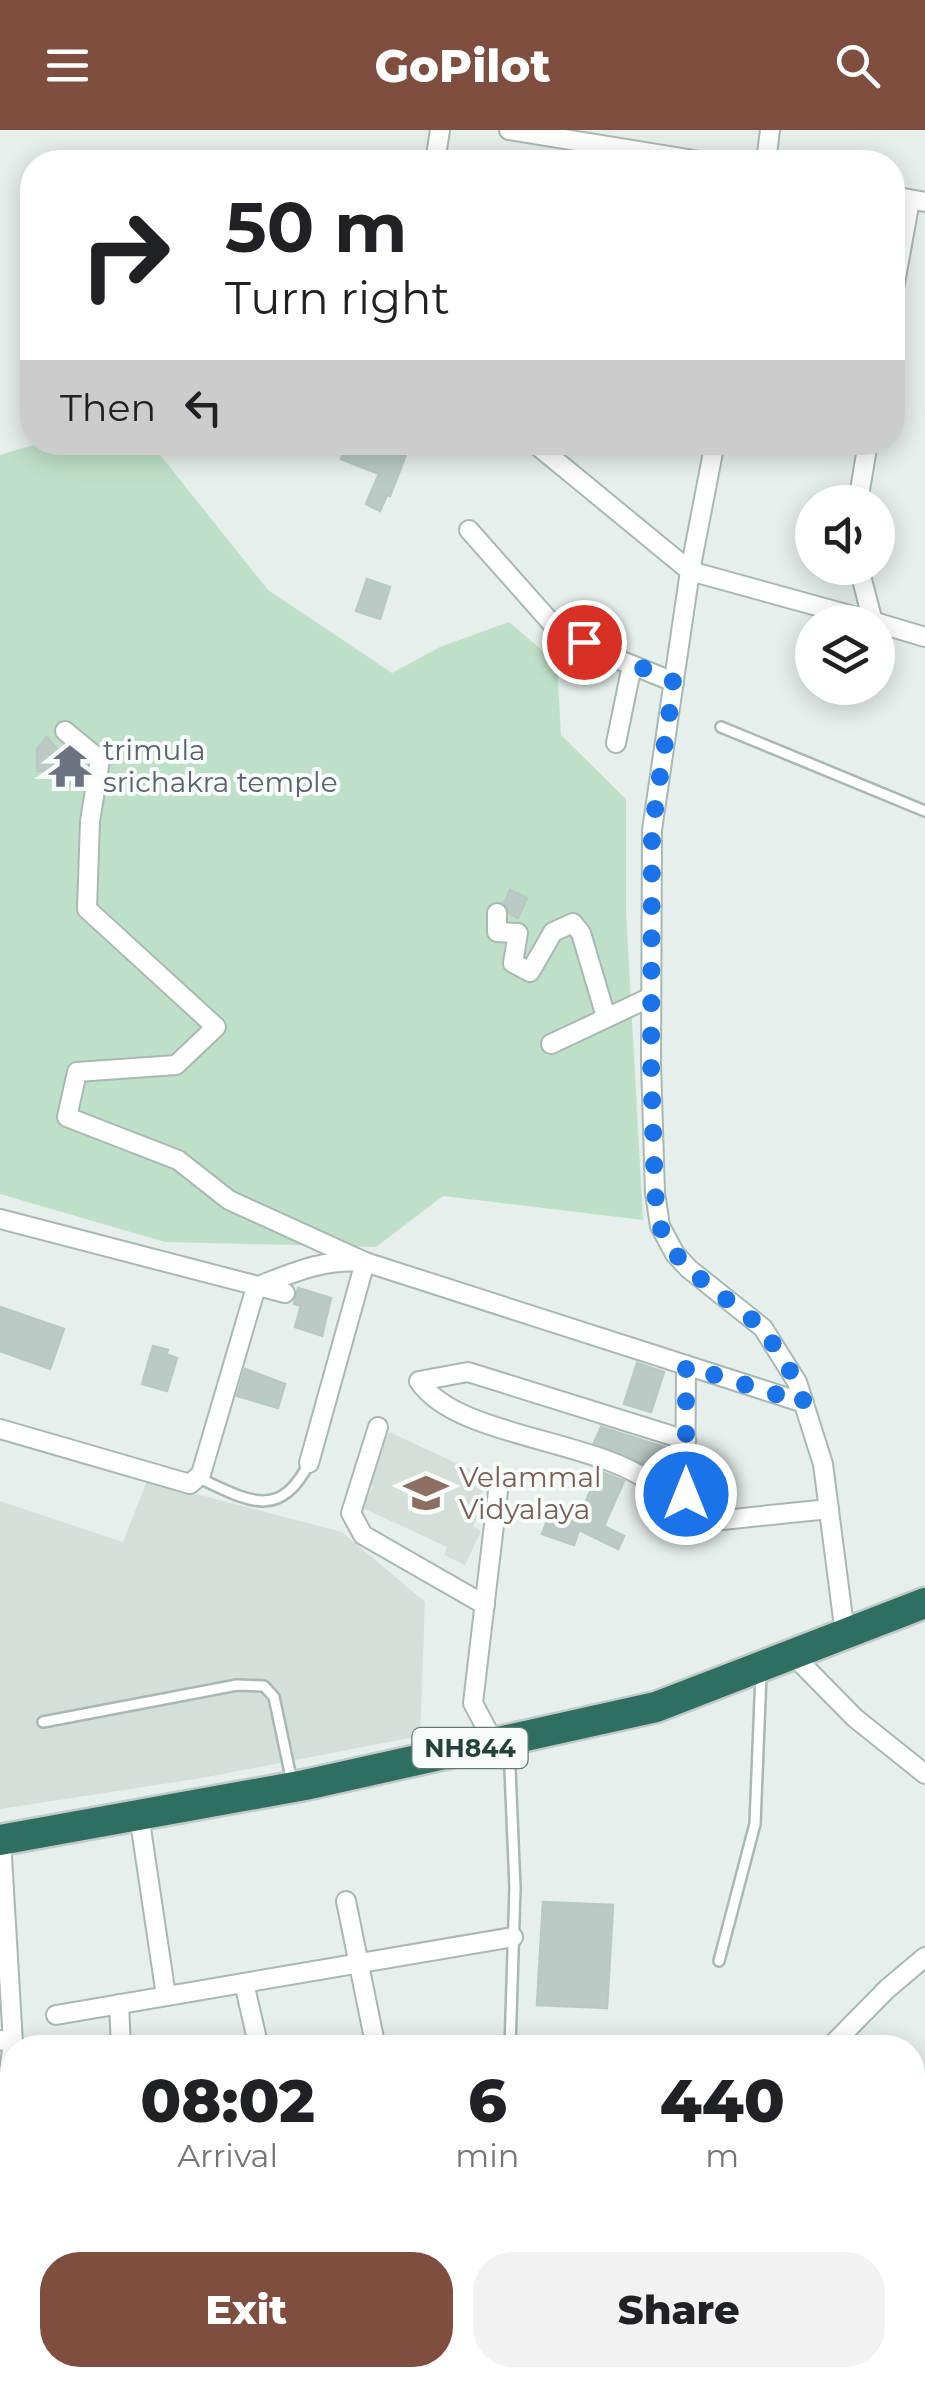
<!DOCTYPE html>
<html lang="en">
<head>
<meta charset="utf-8">
<style>
	:root { --surface:#fff; --page:#f2f2f2; --text:#202124; --muted:#757577; --accent:#7f4e3f }
	body { margin:0; font-family:Montserrat,sans-serif; background:var(--page); color:var(--text); height:100vh; display:flex; flex-direction:column; font-size:38px; white-space:nowrap }
	* { box-sizing:border-box; margin:0 }
	p { font-size:32px; color:var(--muted) }
	.icon { flex:none; width:55px; height:55px; fill:none; stroke:currentColor; stroke-width:2; stroke-linecap:round; stroke-linejoin:round }
	.map { position:relative; flex:1; overflow:hidden }
	.panel { position:absolute; left:0px; top:1905px; width:925px; height:352px; display:flex; flex-direction:column; background:var(--surface); border-radius:40px 40px 0 0; box-shadow:0 5px 25px #0003 }
	.panel>* { flex:none }
	.hud { position:absolute; left:20px; top:20px; width:885px; height:305px; border-radius:40px; box-shadow:0 5px 25px #0003; background:#fff; color:var(--text); overflow:hidden }
	.buttons { position:absolute; left:795px; top:355px; display:grid; gap:20px }
	.buttons a { display:grid; place-items:center; width:100px; height:100px; border-radius:50%; background:var(--surface); box-shadow:0 5px 25px #0003; font-size:50px }
	.pin { position:absolute; display:grid; place-items:center; width:85px; height:85px; color:#fff; margin:-42px; border:5px solid #fff; border-radius:50%; box-shadow:0 2px 10px #0007 }
	.me { position:absolute; width:110px; margin:-55px; rotate:0deg; stroke-linejoin:round; filter:drop-shadow(0 0 8px #0008) }
	.turn { display:flex; align-items:center; gap:35px; height:210px; padding:0 40px; font-size:45px }
	.turn .icon { width:130px; height:130px; stroke-width:2.5 }
	.turn b { display:block; font-size:70px; line-height:85px }
	.then { display:flex; align-items:center; height:95px; padding:0 40px; background:#0003; gap:20px; font-size:38px }
	.eta { display:flex; justify-content:space-evenly; align-items:center; height:170px; text-align:center }
	.eta b { font-size:60px; font-weight:800; line-height:70px }
	.button { display:flex; gap:20px; margin-top:auto; padding:20px 40px }
	.button a { flex:1; height:115px; border-radius:40px; background:var(--accent); color:#fff; font-size:40px; font-weight:800; line-height:115px; text-align:center }
	.button a+a { background:var(--page); color:var(--text) }
	header { display:flex; justify-content:space-between; align-items:center; height:130px; padding:0 40px; background:var(--accent); color:#fff; font-size:45px; font-weight:800 }
	.map>svg:first-child { display:block }
	.built { fill:#d4dfda }
	.green { fill:#bfe0c8 }
	.building { fill:#bbcac4; stroke:#b8c9c2; stroke-width:2.5 }
	.lines { fill:none; stroke-linecap:round; stroke-linejoin:round }
	.lane-casing { stroke:#a8b8b2; stroke-width:14 }
	.street-casing { stroke:#a8b8b2; stroke-width:22 }
	.highway-casing { stroke:#c2cac8; stroke-width:35 }
	.lane { stroke:#fff; stroke-width:9 }
	.street { stroke:#fff; stroke-width:18 }
	.highway { stroke:#2f6f62; stroke-width:30 }
	.route { stroke:#1a73e8; stroke-width:18; stroke-dasharray:0 32.4 }
	.labels { text-anchor:middle; stroke-width:8; stroke-linejoin:round; paint-order:stroke }
	.shield { fill:#f7fbf9; stroke:#637a73; stroke-width:2.5 }
	.shield-label { font-size:25px; font-weight:bold; fill:#24423a }
	.worship-label { font-size:28px; fill:#5b616d; stroke:#f7fbf9; text-anchor:start }
	.education-label { font-size:28px; fill:#785e54; stroke:#f7fbf9; text-anchor:start }
</style>
</head>
<body>
<header><svg class="icon" aria-label="menu" viewBox="0 0 24 24"><path d="M4 6h16M4 12h16M4 18h16"/></svg>GoPilot<svg class="icon" aria-label="search" viewBox="0 0 24 24"><circle cx="10" cy="10" r="6"/><path d="M15 15l6 6"/></svg></header>
<div class="map">
<svg width="925" height="2256" viewBox="0 0 925 2256">
	<rect width="100%" height="100%" fill="#e6efeb"/>
	<!-- built -->
	<g class="built">
		<polygon points="389,1302 489,1348 478,1371 482,1378 473,1396 481,1401 465,1435 444,1425 447,1417 363,1378 373,1356 366,1352"/>
		<polygon points="147,1351 342,1402 425,1472 420,1606 202,1648 0,1679 0,1371 123,1412"/>
	</g>
	<!-- green -->
	<polygon class="green" points="40,313 141,313 161,326 268,460 392,543 440,517 509,492 557,533 561,605 626,669 626,782 643,1090 443,1066 376,1117 165,1112 0,1064 0,325"/>
	<!-- building -->
	<g class="building">
		<polygon points="347,312 411,312 390,366 387,365 380,381 366,374 379,344 341,329"/>
		<polygon points="367,449 390,457 380,489 356,481"/>
		<polygon points="47,607 59,621 69,620 86,635 84,648 78,654 66,656 56,650 50,641 37,641 37,619"/>
		<polygon points="510,760 527,768 518,788 510,784 504,773"/>
		<polygon points="298,1158 331,1168 322,1206 295,1197 301,1176 294,1174"/>
		<polygon points="0,1177 64,1199 50,1239 0,1221"/>
		<polygon points="153,1216 168,1220 166,1224 177,1228 167,1261 142,1254"/>
		<polygon points="637,1233 664,1242 651,1282 624,1274"/>
		<polygon points="245,1239 285,1254 278,1278 237,1266"/>
		<polygon points="601,1297 673,1320 673,1332 667,1345 594,1313"/>
		<polygon points="599,1341 624,1351 604,1396 624,1406 618,1419 579,1400 574,1415 542,1404 549,1386 544,1384 550,1371 580,1385"/>
		<polygon points="543,1772 613,1775 607,1878 537,1875"/>
	</g>
	<g class="lines">
		<!-- lane casing -->
		<g class="lane-casing">
			<g id="lane">
				<polyline points="721,597 925,681"/>
				<path d="M 199,1348 C 248,1371 280,1391 309,1333"/>
				<polyline points="43,1592 237,1555 264,1556 274,1567 292,1652"/>
				<polyline points="509,1616 515,1758 510,1918"/>
				<polyline points="719,1831 755,1694 761,1544"/>
				<polyline points="603,2245 604,2256"/>
			</g>
		</g>
		<!-- street casing -->
		<g class="street-casing">
			<g id="street">
				<polyline points="509,0 706,32"/>
				<polyline points="435,32 440,0"/>
				<polyline points="766,32 770,0"/>
				<polyline points="892,66 925,72"/>
				<polyline points="892,170 910,70"/>
				<polyline points="533,312 690,441 875,492"/>
				<polyline points="715,312 690,441 652,700 651,933 655,1063 660,1096 675,1124 689,1139 763,1198 797,1252 823,1334 845,1504"/>
				<polyline points="858,372 868,312"/>
				<polyline points="469,400 555,497 612,527 674,552"/>
				<polyline points="859,438 873,492"/>
				<polyline points="878,493 925,507"/>
				<polyline points="65,601 100,630 90,691 87,779 216,897 176,935 77,942 67,987 178,1030 229,1070 365,1132 309,1333"/>
				<polyline points="616,613 632,535"/>
				<polyline points="497,783 497,802 518,803 513,833 530,842 553,802 573,793 581,803 606,887"/>
				<polyline points="551,914 651,867"/>
				<polyline points="0,1089 285,1163"/>
				<polyline points="378,1297 351,1383 363,1405 485,1475"/>
				<path d="M 0,1299 L 190,1354 L 201,1344 L 256,1157 C 295,1142 322,1129 365,1132 L 804,1273"/>
				<path d="M 686,1310 L 468,1242 L 419,1251 C 456,1308 600,1309 655,1356 C 666,1365 676,1379 685,1390 L 703,1392 L 829,1379"/>
				<polyline points="685,1390 686,1235"/>
				<polyline points="792,1524 855,1588 925,1644"/>
				<polyline points="494,1613 473,1573 498,1361"/>
				<polyline points="139,1685 166,1866"/>
				<polyline points="346,1771 376,1918"/>
				<polyline points="244,1853 259,1918"/>
				<polyline points="119,1874 121,1918"/>
				<polyline points="56,1885 513,1807"/>
				<polyline points="0,1910 13,1913 1,1710"/>
				<polyline points="829,1918 887,1859 925,1827"/>
				<polyline points="0,2005 13,1913"/>
				<polyline points="912,2007 925,2015"/>
				<polyline points="912,2100 925,2056"/>
				<polyline points="912,2127 925,2130"/>
				<polyline points="912,2226 925,2229"/>
				<polyline points="480,2245 485,2256"/>
				<polyline points="556,2256 578,2245"/>
			</g>
		</g>
		<!-- highway casing -->
		<g class="highway-casing">
			<polyline id="highway" points="0,1710 305,1655 656,1577 925,1473"/>
		</g>
		<!-- lane -->
		<use href="#lane" class="lane"/>
		<!-- street -->
		<use href="#street" class="street"/>
		<!-- highway -->
		<use href="#highway" class="highway"/>
	</g>
	<g class="lines">
		<!-- route -->
		<polyline class="route" points="584,512 674,552 652,700 651,933 655,1063 660,1096 666,1112 688,1139 763,1198 797,1252 804,1273 686,1236 686,1364"/>
	</g>
	<!-- icons -->
	<defs>
		<g id="temple-bare" transform="scale(3.45)"><path d="M0-6L5-2H3V0L6.5 2.5H4V6H1.5V3h-3V6H-4V2.5H-6.5L-3 0V-2H-5Z" fill="#6b7280" stroke="#f7fbf9" stroke-width="2.5" paint-order="stroke"/></g>
		<g id="school-bare" transform="scale(3.45)"><path d="M0-5L7-2L0 1L-7-2ZM-4 1L0 2.5L4 1V4Q0 6-4 4Z" fill="#8d6e63" stroke="#f7fbf9" stroke-width="2.5" paint-order="stroke"/></g>
	</defs>
	<g fill-rule="evenodd">
		<use href="#temple-bare" x="70" y="636"/>
		<use href="#school-bare" x="426" y="1363"/>
	</g>
	<g class="labels">
		<!-- shield labels -->
		<rect class="shield" x="412.5" y="1598" width="115" height="40" rx="8"/>
		<g class="shield-label">
			<text x="470" y="1627">NH844</text>
		</g>
		<!-- worship labels -->
		<g class="worship-label">
			<text x="103" y="630">trimula<tspan x="103" dy="32">srichakra temple</tspan></text>
		</g>
		<!-- education labels -->
		<g class="education-label">
			<text x="459" y="1357">Velammal<tspan x="459" dy="32">Vidyalaya</tspan></text>
		</g>
	</g>
</svg>
<div class="buttons">
<a><svg class="icon" aria-label="sound" viewBox="0 0 24 24"><path d="M4 9h4l5-4v14l-5-4H4zM17 9q2 3 0 6"/></svg></a>
<a><svg class="icon" aria-label="layers" viewBox="0 0 24 24"><path d="M12 4l9 5-9 5-9-5zM3 14l9 5 9-5"/></svg></a>
</div>
<div class="pin" style="left:584px;top:512px;background:#d93025"><svg class="icon" aria-label="arrive" viewBox="0 0 24 24"><path d="M6 21V4h12l-3 4 3 4H6"/></svg></div>
<svg class="me" style="left:686px;top:1364px" viewBox="-20 -20 40 40"><circle r="17" fill="#1a73e8" stroke="#fff" stroke-width="3"/><path d="M0-11L8 9 0 5-8 9z" fill="#fff"/></svg>
<div class="hud">
<div class="turn"><svg class="icon" aria-label="right" viewBox="0 0 24 24"><path d="M7 20v-9h11M14 6l5 5-5 5"/></svg><div><b>50 m</b>Turn right</div></div>
<div class="then">Then<svg class="icon" aria-label="left" viewBox="0 0 24 24"><path d="M17 20v-9H6M10 6l-5 5 5 5"/></svg></div>
</div>
<section class="panel">
<div class="eta">
<div><b>08:02</b><p>Arrival</p></div>
<div><b>6</b><p>min</p></div>
<div><b>440</b><p>m</p></div>
</div>
<div class="button"><a>Exit</a><a>Share</a></div>
</section>
</div>
</body>
</html>
